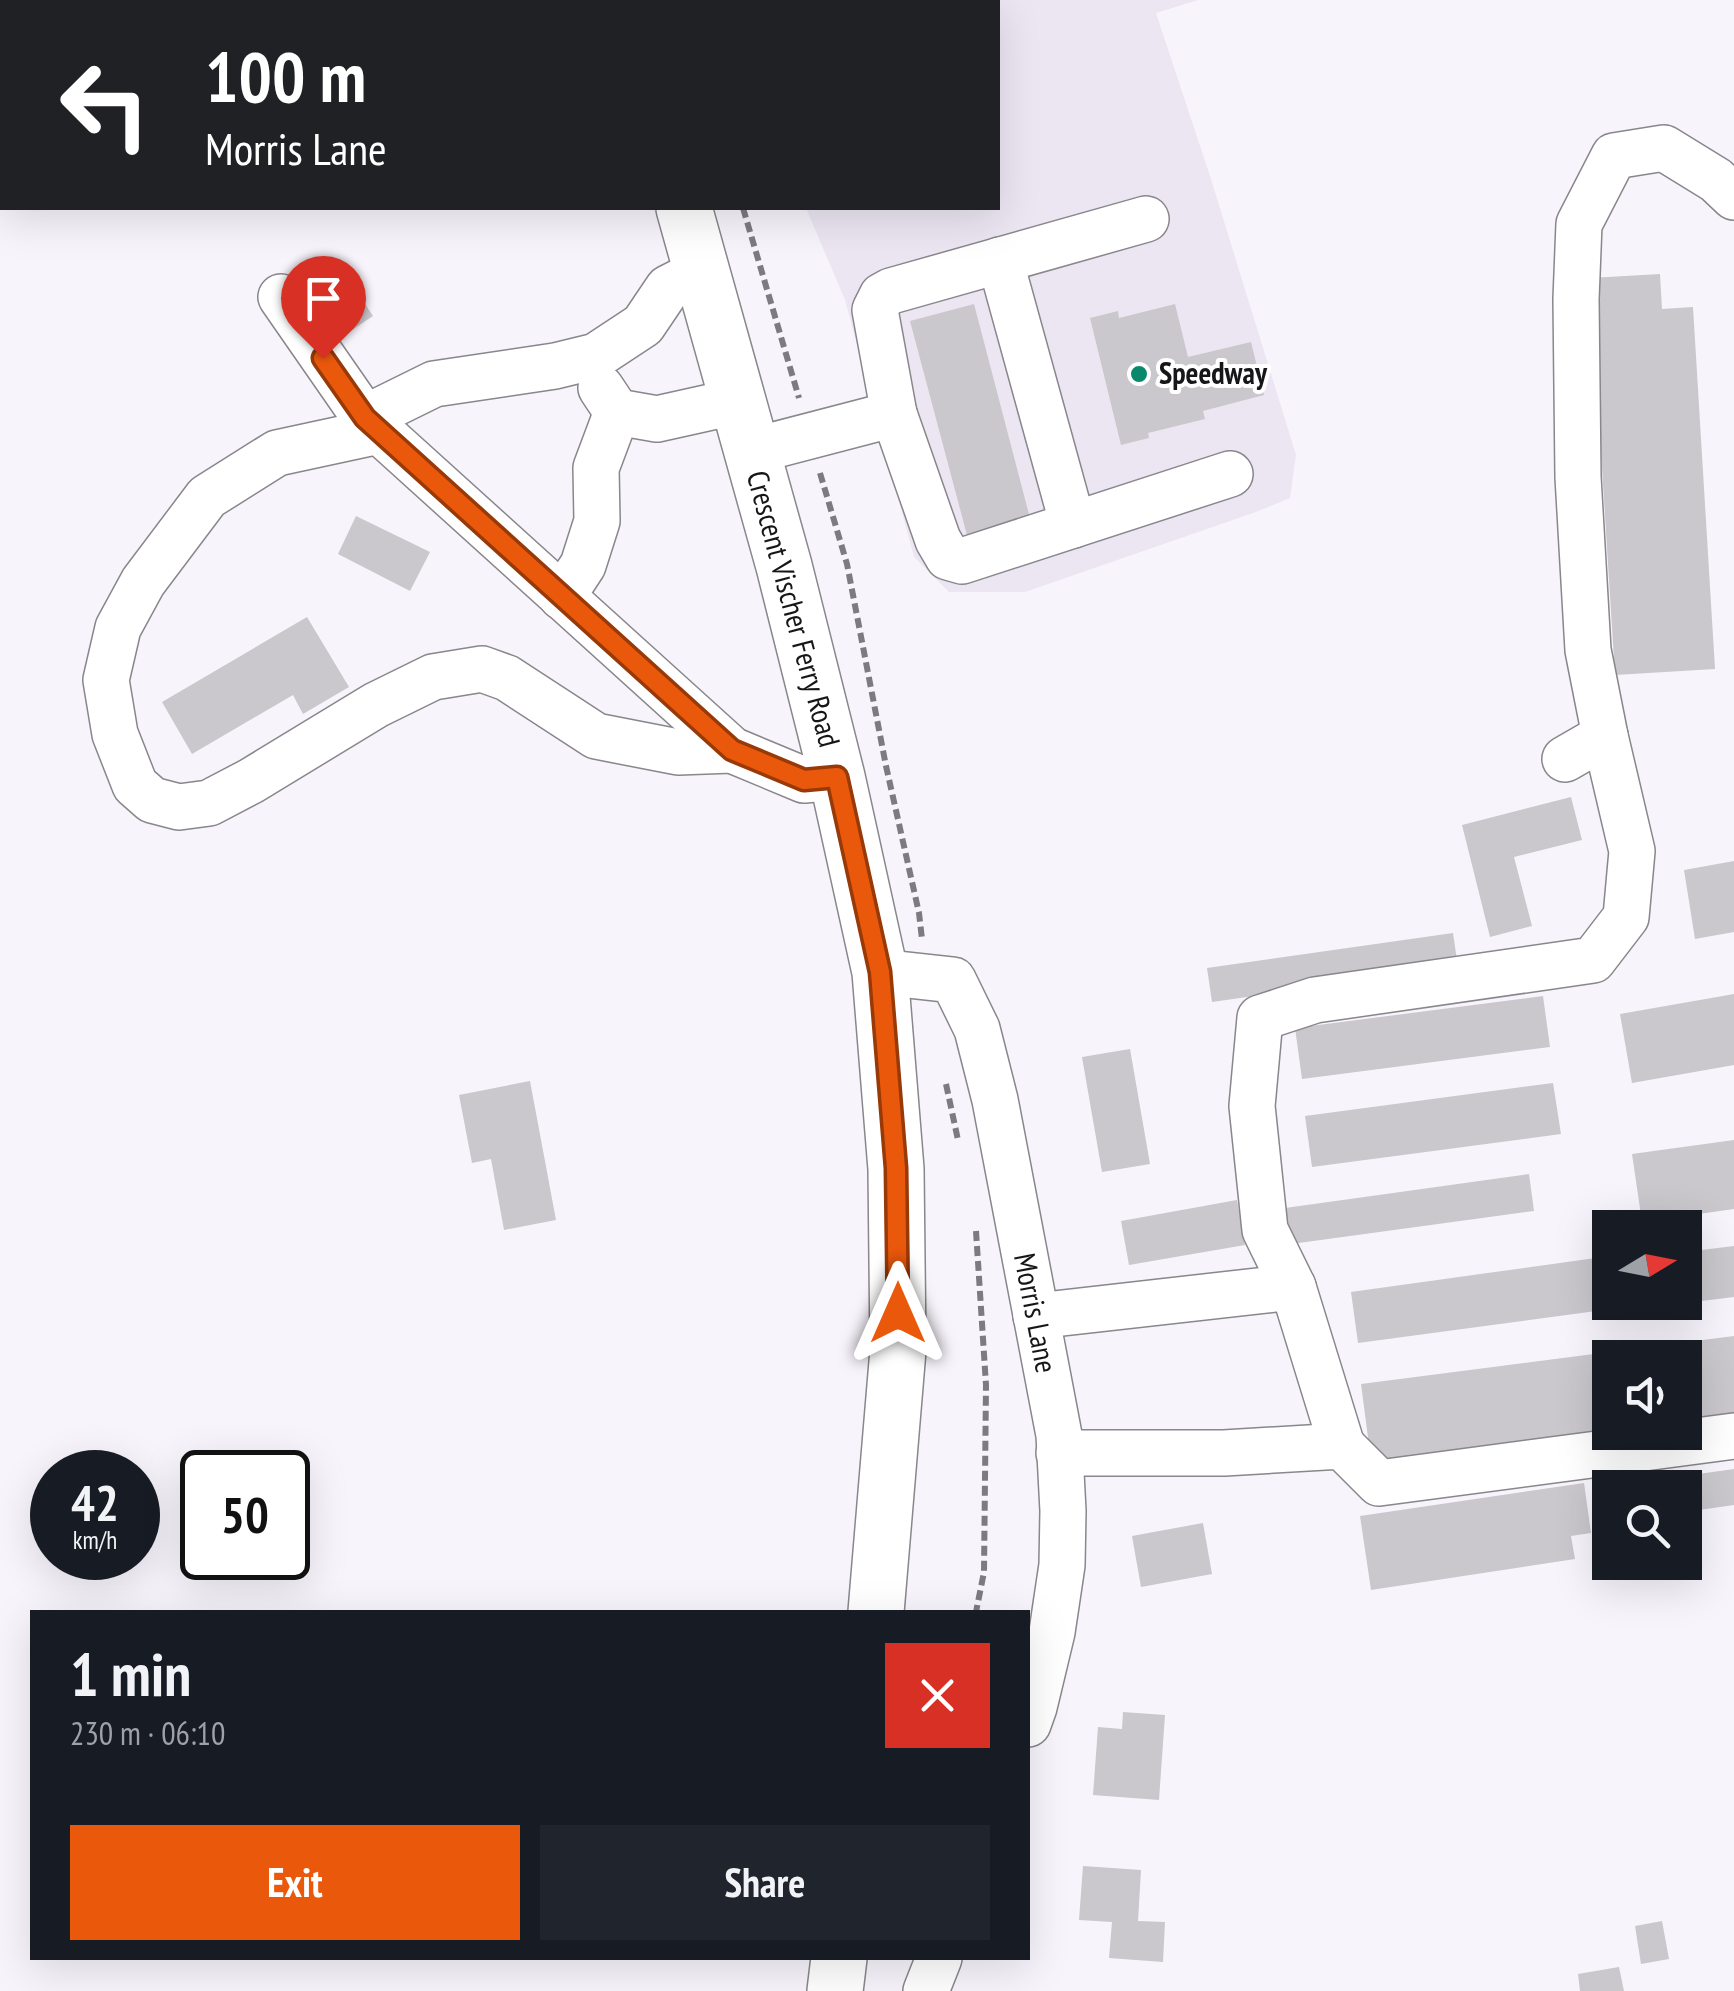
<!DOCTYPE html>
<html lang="en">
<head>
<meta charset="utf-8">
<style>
	:root { --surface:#171b24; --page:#20242c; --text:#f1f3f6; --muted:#9ea1a6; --accent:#ea580c }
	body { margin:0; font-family:"PT Sans Narrow",sans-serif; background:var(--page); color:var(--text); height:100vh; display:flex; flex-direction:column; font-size:38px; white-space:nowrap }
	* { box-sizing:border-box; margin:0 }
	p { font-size:32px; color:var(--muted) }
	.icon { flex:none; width:55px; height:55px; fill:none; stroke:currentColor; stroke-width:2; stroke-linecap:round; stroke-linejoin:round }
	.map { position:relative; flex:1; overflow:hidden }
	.panel { position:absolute; left:30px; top:1610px; width:1000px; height:350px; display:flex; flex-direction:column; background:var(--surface); border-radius:0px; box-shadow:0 10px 40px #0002 }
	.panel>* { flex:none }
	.top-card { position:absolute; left:0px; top:0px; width:1000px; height:210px; box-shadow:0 10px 40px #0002; background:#202124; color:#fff; overflow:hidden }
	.needle { width:65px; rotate:80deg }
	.fabs { position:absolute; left:1592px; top:1210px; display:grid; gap:20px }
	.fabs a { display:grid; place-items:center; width:110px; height:110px; border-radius:0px; background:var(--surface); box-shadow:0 10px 40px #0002; font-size:50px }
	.speed { position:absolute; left:30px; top:1450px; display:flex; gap:20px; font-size:50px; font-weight:700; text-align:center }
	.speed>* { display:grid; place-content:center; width:130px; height:130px; border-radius:50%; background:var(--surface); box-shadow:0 10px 40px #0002; line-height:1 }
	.speed small { font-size:25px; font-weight:400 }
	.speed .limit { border:5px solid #111; border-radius:15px; background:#fff; color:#111 }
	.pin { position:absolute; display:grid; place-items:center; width:85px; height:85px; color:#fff; margin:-102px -42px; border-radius:50% 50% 50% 0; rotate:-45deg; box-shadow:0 0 10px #0007 }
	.pin .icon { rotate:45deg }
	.me { position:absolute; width:110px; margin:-55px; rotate:0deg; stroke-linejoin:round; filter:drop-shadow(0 0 8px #0008) }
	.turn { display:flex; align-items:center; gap:35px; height:210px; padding:0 40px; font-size:45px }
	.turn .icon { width:130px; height:130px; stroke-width:2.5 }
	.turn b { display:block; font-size:70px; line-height:85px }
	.round { display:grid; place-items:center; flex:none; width:105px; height:105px; border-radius:0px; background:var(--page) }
	.summary { display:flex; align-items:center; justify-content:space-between; height:170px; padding:0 40px }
	h1 { font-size:60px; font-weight:700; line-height:75px }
	.primary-button { display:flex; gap:20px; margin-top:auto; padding:20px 40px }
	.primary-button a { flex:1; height:115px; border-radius:0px; background:var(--accent); color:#fff; font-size:40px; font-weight:700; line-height:115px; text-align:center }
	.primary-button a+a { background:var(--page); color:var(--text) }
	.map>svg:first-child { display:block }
	.built { fill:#ece6f3 }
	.building { fill:#cac7cd }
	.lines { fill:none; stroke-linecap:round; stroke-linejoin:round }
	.minor-casing { stroke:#89868c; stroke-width:48 }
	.major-casing { stroke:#89868c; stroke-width:58 }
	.path { stroke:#7d7b80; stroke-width:6; stroke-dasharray:10 5; stroke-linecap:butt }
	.minor { stroke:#fff; stroke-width:45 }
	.major { stroke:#fff; stroke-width:55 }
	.route-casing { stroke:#983908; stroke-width:25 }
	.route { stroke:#ea580c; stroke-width:18 }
	.poi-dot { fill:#09886b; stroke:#fff; stroke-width:4 }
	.labels { text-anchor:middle; stroke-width:8; stroke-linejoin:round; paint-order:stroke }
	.poi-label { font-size:30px; font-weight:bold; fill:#161517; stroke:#fff; text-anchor:start }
	.street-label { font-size:30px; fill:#161517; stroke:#fff }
</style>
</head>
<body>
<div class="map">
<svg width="1734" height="1991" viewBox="0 0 1734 1991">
	<rect width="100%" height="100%" fill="#f7f4fb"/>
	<!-- built -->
	<polygon class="built" points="725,0 1198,0 1156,13 1211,179 1296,455 1290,498 1256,512 1025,592 949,592 914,557 845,300 806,208 998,208 998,2 725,2"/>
	<!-- building -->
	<g class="building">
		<polygon points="342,269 373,316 337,340 306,293"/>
		<polygon points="1660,274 1662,309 1693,307 1715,669 1615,675 1590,278"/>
		<polygon points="974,304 1031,522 968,539 910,321"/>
		<polygon points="1175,304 1188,357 1251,342 1264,395 1203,411 1205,419 1148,433 1149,438 1121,445 1090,318 1118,311 1119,318"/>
		<polygon points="356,516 430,552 410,591 338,554"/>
		<polygon points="307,617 349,687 303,714 293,695 192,754 162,702"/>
		<polygon points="1571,797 1582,840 1514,857 1532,926 1490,937 1462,825"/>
		<polygon points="1734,861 1734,932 1695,939 1684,870"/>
		<polygon points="1453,933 1458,967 1212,1002 1207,968"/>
		<polygon points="1734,994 1734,1065 1632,1083 1620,1014"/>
		<polygon points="1543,996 1550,1047 1302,1079 1295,1028"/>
		<polygon points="1130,1049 1150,1164 1102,1172 1082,1057"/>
		<polygon points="530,1081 556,1220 504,1230 491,1159 472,1163 459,1095"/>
		<polygon points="1553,1083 1561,1134 1312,1167 1305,1116"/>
		<polygon points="1734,1140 1734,1209 1642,1222 1632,1154"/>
		<polygon points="1529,1174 1534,1211 1284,1245 1278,1209"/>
		<polygon points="1237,1200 1245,1245 1129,1265 1121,1221"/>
		<polygon points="1734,1246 1734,1297 1685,1303 1685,1252"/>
		<polygon points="1610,1256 1610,1302 1632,1302 1633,1306 1358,1343 1351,1292"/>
		<polygon points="1734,1336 1734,1421 1685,1428 1685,1358 1610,1358 1610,1432 1372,1468 1361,1384"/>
		<polygon points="1734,1469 1734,1505 1685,1512 1685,1488 1664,1488 1663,1479"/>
		<polygon points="1584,1483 1591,1533 1571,1536 1575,1559 1371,1590 1360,1516"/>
		<polygon points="1203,1523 1212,1574 1141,1587 1132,1536"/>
		<polygon points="1123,1712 1165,1715 1159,1800 1093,1795 1098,1727 1122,1729"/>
		<polygon points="1083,1866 1141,1870 1138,1921 1165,1922 1163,1962 1109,1958 1112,1922 1079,1920"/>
		<polygon points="1662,1921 1669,1959 1641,1964 1635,1926"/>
		<polygon points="1619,1967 1624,1991 1580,1991 1578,1974"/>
	</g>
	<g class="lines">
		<!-- minor casing -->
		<g class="minor-casing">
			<g id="minor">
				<polyline points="493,0 494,2"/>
				<polyline points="784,2 795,0"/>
				<polyline points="1000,260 1073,525"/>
				<polyline points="281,297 365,418 732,750 804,780 837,777"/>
				<polyline points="601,388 617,412 657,419 738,401"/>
				<polyline points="894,414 875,310 882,296 891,291 1146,219"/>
				<polyline points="365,418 434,384 555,366 596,356 643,325 668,288 702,271"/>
				<polyline points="379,431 277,453 207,497 143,582 118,628 106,680 115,734 135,785 152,800 179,807 209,803 251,781 376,705 433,677 482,669 507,678 596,736 678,752 732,750"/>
				<polyline points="752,451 894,414 938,540 948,557 962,561 1230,474"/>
				<polyline points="562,597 583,565 597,521 596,468 617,412"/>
				<polyline points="1565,759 1605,736 1588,650 1578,477 1576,299 1579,224 1614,156 1664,148 1716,180 1734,197"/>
				<polyline points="880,972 953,980 977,1029 995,1100 1059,1435 1063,1511 1062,1565 1052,1632 1034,1707 1028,1724"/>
				<polyline points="1293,1287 1265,1230 1252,1106 1260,1018 1315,1000 1593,960 1626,917 1632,851 1605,736"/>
				<polyline points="1036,1316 1293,1287 1342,1446"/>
				<polyline points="1059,1453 1224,1453 1342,1446 1379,1483 1734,1436"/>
				<polyline points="926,1991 939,1958"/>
			</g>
		</g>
		<!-- major casing -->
		<g class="major-casing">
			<g id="major">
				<polyline points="615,0 615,2"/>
				<polyline points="684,208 784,566 837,777 880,972 896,1169 898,1350 876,1612"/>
				<polyline points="835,1991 839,1958"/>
			</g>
		</g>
		<!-- path -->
		<g class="path">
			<polyline points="687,0 688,2"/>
			<polyline points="743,208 799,398"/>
			<polyline points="820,473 847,564 886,766 919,913 922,939"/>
			<polyline points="946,1084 958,1140"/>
			<polyline points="976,1231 986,1385 984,1572 976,1612"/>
		</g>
		<!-- minor -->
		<use href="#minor" class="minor"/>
		<!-- major -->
		<use href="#major" class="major"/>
	</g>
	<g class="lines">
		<!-- route casing -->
		<g class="route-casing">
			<polyline id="route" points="323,358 365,418 732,750 804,780 837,777 880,972 896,1168 898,1313"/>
		</g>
		<!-- route -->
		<use href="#route" class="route"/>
	</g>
	<!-- markers -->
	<circle class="poi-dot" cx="1139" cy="374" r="10"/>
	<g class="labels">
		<!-- poi labels -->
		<g class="poi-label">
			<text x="1159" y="384">Speedway</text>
		</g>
		<!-- street labels -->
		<g class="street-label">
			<text transform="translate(793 609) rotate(75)" y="10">Crescent Vischer Ferry Road</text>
			<text transform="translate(1035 1313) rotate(79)" y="10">Morris Lane</text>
		</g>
	</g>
</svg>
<div class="fabs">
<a><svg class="needle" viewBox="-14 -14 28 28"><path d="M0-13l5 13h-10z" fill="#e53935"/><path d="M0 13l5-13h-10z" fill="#9ea1a6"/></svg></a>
<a><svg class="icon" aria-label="sound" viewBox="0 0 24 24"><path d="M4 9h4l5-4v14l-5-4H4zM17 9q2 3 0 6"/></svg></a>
<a><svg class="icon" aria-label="search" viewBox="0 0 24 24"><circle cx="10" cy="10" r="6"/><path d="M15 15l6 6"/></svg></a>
</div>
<div class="speed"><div>42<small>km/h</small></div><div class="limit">50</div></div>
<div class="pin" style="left:323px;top:358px;background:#d93025"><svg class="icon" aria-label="arrive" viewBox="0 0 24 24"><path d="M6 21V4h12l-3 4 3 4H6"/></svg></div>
<svg class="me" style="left:898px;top:1313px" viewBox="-20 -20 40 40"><path d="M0-17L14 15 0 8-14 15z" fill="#ea580c" stroke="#fff" stroke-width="4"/></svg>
<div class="top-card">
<div class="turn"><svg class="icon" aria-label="left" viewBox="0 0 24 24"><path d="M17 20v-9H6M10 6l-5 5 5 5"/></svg><div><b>100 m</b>Morris Lane</div></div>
</div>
<section class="panel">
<div class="summary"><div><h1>1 min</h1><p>230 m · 06:10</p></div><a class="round" style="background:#d93025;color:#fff"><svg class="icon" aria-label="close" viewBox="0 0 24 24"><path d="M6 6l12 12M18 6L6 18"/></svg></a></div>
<div class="primary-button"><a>Exit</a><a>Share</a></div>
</section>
</div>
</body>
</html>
